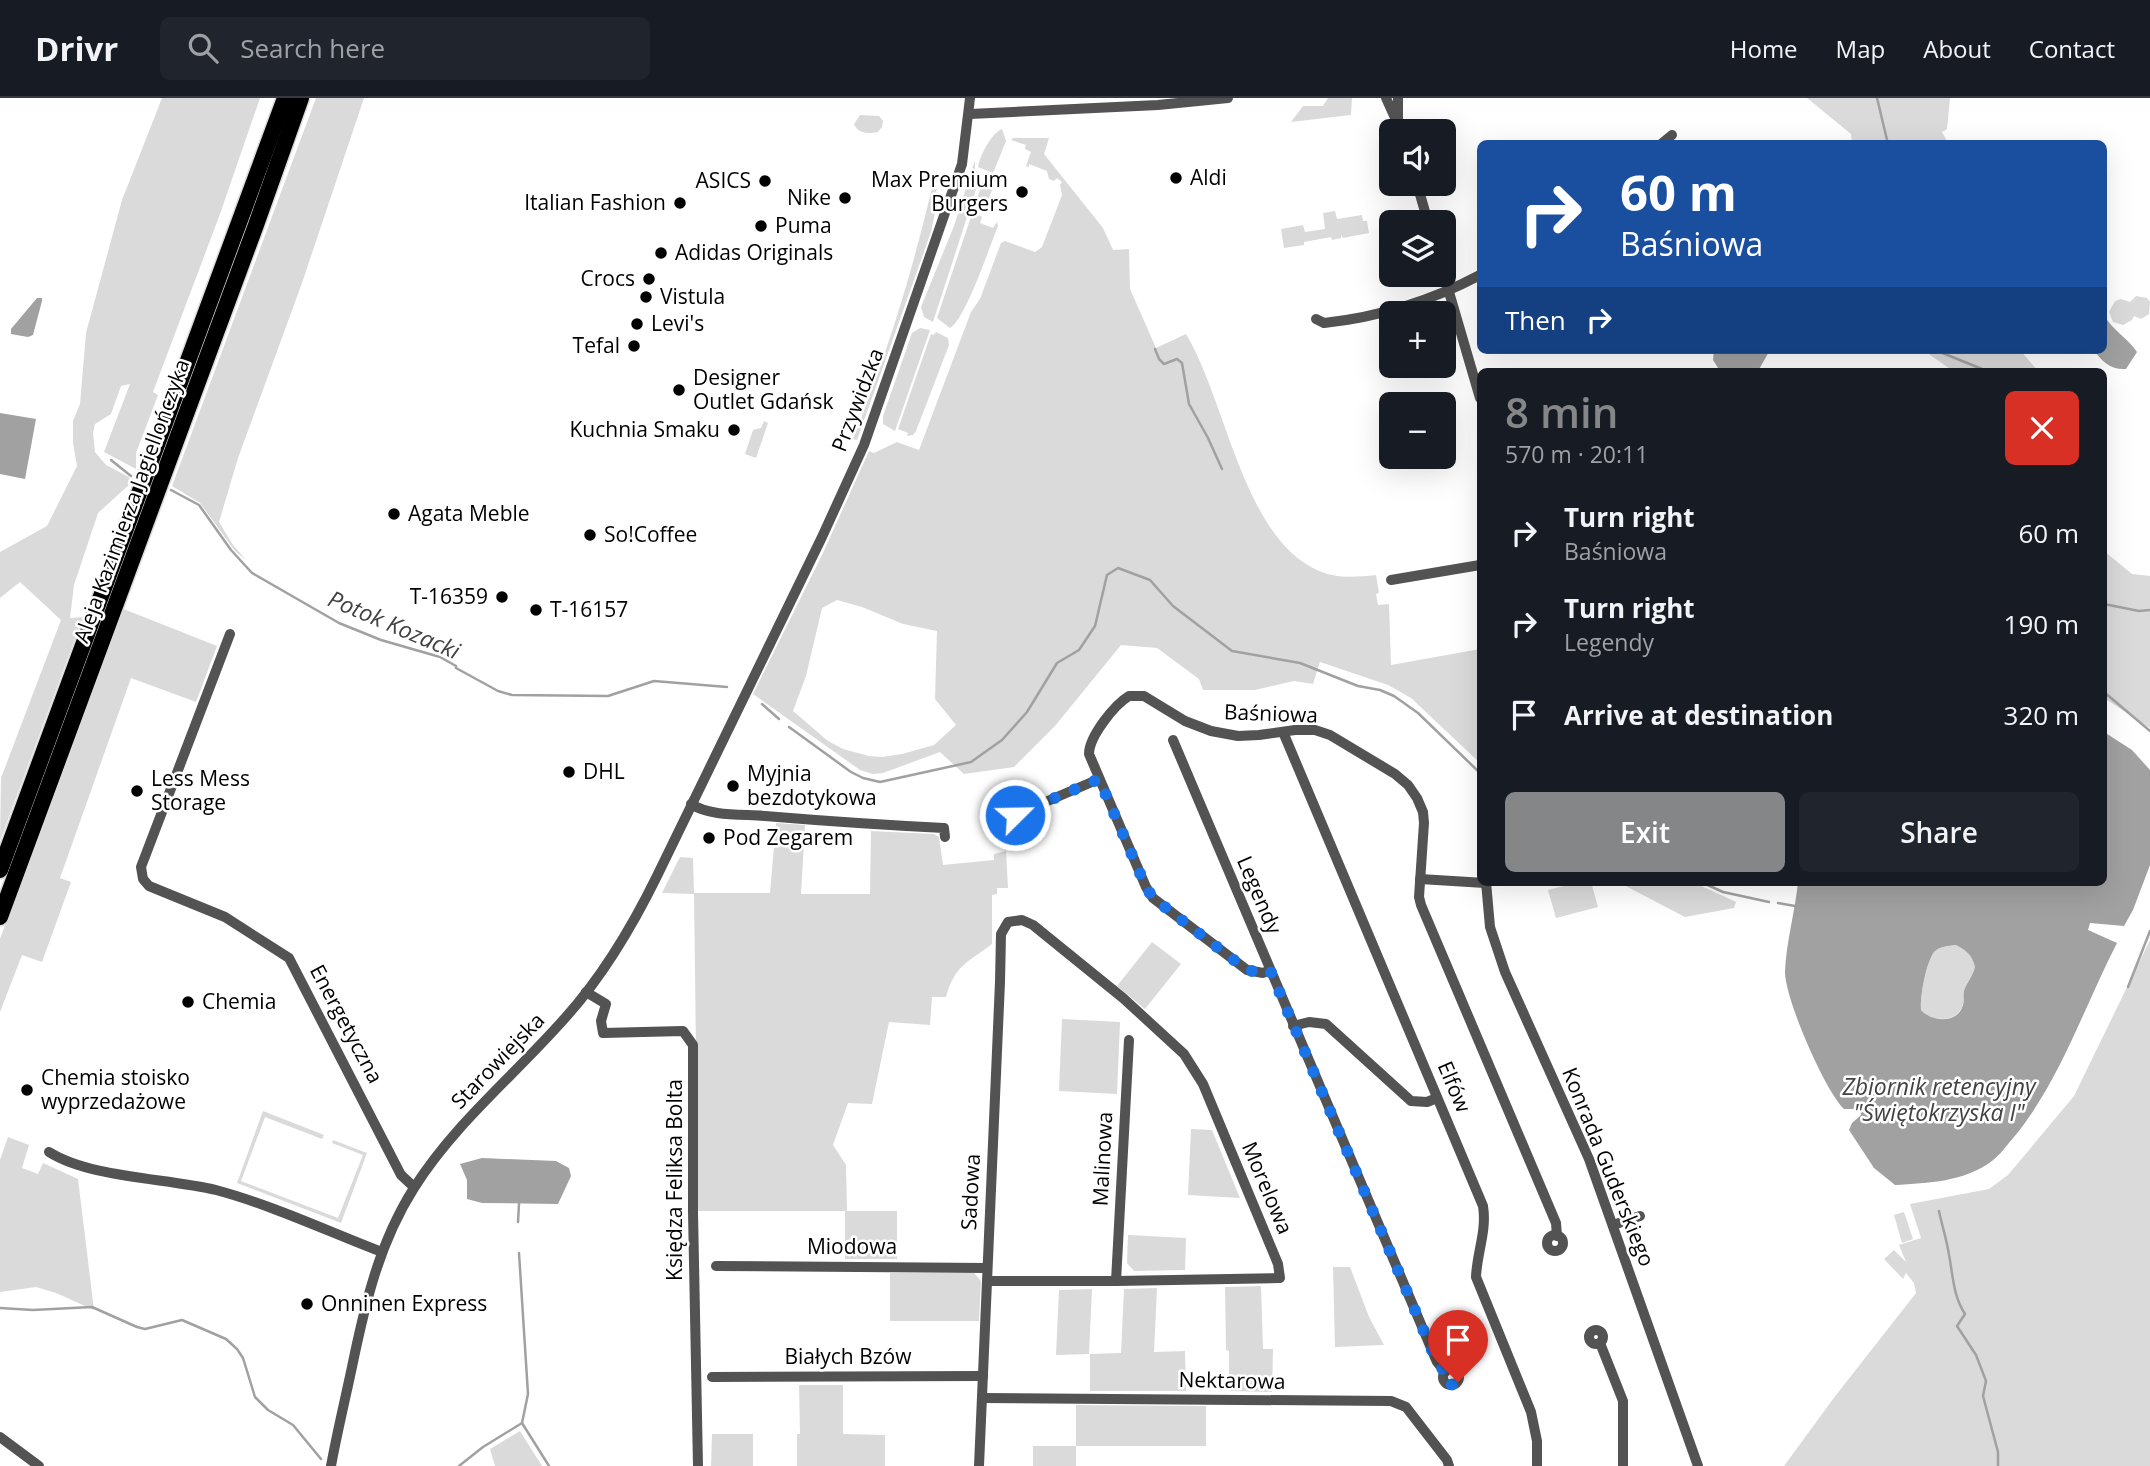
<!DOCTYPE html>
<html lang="en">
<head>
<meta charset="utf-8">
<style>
	:root { --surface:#171b24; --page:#20242c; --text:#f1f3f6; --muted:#9ea1a6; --line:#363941; --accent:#858687 }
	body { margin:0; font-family:"Open Sans",sans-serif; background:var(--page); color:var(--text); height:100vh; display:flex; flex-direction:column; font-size:26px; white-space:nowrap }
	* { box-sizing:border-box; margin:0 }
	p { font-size:23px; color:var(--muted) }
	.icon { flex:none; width:38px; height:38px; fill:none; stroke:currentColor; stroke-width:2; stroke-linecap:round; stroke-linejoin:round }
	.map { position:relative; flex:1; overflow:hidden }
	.drawer { position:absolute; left:1477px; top:270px; width:630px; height:518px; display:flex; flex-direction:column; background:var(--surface); border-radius:10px; box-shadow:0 7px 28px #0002 }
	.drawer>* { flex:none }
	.top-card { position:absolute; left:1477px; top:42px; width:630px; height:214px; border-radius:10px; box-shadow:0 7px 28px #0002; background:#1a4fa0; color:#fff; overflow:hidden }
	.tools { position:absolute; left:1379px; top:21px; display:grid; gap:14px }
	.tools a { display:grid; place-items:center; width:77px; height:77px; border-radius:10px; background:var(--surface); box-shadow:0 7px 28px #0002; font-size:35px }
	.pin { position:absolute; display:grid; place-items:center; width:60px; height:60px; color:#fff; margin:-72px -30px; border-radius:50% 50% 50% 0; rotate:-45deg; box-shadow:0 0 7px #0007 }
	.pin .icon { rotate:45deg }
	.me { position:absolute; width:77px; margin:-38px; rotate:67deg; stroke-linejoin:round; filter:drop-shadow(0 0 5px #0008) }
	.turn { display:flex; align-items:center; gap:24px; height:147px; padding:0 28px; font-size:32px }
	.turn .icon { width:91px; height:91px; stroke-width:2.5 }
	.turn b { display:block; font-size:49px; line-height:60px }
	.then { display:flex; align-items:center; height:66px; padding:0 28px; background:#0003; gap:14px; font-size:26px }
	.round { display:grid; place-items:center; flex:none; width:74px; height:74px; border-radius:10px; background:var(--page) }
	.headline { display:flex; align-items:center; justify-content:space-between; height:119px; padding:0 28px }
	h1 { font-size:42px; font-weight:600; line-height:52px; color:var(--accent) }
	.action { display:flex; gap:14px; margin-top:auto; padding:14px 28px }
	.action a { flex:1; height:80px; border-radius:10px; background:var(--accent); color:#fff; font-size:28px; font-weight:600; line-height:80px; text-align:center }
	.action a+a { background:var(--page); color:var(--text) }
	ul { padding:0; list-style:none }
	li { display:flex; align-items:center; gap:21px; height:91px; padding:0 28px }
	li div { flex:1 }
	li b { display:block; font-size:26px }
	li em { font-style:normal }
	header { display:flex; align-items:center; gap:42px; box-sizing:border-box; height:98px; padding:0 35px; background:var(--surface); border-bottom:2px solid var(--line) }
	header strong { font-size:33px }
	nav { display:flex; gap:38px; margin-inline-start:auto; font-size:24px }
	.search { width:490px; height:63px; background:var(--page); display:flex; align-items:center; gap:18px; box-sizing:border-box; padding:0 24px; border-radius:10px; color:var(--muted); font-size:26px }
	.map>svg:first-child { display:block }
	.green { fill:#dadada; fill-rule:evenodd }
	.water { fill:#a1a1a1; fill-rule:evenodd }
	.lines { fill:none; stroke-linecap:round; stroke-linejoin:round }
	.stream { stroke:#a1a1a1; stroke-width:2.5 }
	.highway-casing { stroke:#dbdbdb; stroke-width:19 }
	.minor { stroke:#535353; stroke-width:10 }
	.highway { stroke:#000; stroke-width:16 }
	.route { stroke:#1a73e8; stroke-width:12; stroke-dasharray:0 21.6 }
	.poi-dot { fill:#000; stroke:#fff; stroke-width:2.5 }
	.labels { text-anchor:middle; stroke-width:5; stroke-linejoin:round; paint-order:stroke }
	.poi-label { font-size:21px; fill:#000; stroke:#fff; text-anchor:start }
	.street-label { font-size:21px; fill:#000; stroke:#fff }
	.water-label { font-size:23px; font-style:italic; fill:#424242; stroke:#fff }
</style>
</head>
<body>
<header>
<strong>Drivr</strong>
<div class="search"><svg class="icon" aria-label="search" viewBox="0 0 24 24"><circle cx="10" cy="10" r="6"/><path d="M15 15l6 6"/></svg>Search here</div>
<nav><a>Home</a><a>Map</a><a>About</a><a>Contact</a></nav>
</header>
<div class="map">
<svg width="2150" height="1368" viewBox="0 0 2150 1368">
	<rect width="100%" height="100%" fill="#fff"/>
	<!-- green -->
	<g class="green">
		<polygon points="162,0 260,0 220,116 153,294 158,297 136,355 136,371 104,354 130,286 121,288 111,316 95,326 93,335 95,354 106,367 129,379 131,385 98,415 74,487 70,520 83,519 0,743 1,680 61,522 20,484 0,500 0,454 47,428 77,368 73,345 73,323 80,306 86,235 122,102"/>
		<polygon points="316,0 364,0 302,185 238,360 219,424 233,447 246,462 235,453 200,405 172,388"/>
		<polygon points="1328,0 1352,0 1351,17 1291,24 1303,8 1323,8"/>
		<polygon points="1807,0 1950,0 1947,31 1942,34 1948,45 1852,45 1851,36"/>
		<path d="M 860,17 L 879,18 L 883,23 L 882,29 L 878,34 C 869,36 858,36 854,26 Z"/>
		<path d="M 1002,31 L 1006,43 L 993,75 L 978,69 C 980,57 991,36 1002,31 Z"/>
		<path d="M 1013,40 L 1049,40 L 1044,56 L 1103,130 L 1113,152 L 1129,151 L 1130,191 L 1156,250 L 1186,236 C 1226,302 1243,439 1317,472 C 1336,481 1356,479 1376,477 L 1379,495 L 1376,496 L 1378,507 L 1389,506 L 1391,567 L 1480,551 L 1480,665 L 1411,600 L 1388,587 L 1320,564 L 1313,586 L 1294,583 L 1255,592 L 1203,592 L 1199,581 L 1157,550 L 1121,547 L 1055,628 L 1014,669 L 964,676 L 940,654 L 883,675 L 873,676 L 860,672 L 753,596 L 823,455 L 869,353 L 874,355 L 897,344 L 919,352 L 971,214 L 980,201 L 1001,145 L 1005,143 L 1035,154 L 1042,149 L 1062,97 L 1060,87 L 1062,84 L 1057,80 L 1054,83 L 1049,81 L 1047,73 L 1029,66 L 1029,69 L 1026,68 L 1031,54 L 1025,51 L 1026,47 L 1011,42 ZM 837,502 L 862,509 L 903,526 L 937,533 L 935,601 L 956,627 L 934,647 L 902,656 L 882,659 L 869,658 L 843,651 L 828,643 L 793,613 L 806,578 L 822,510 Z"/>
		<polygon points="975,62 975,72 981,76 933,224 924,219 921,209 954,128"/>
		<path d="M 985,77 L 996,81 L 986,108 L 981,108 L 978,117 L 982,119 L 980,125 L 993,130 L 997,124 L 998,128 C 990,148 965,222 950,230 L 937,220 Z"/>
		<path d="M 932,90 L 937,91 L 933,103 L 937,105 L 931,134 L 857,342 L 853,341 C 886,259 912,175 932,90 Z"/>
		<polygon points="1335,113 1337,121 1362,117 1363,123 1367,123 1369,135 1343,140 1341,137 1341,140 1332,142 1331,139 1304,144 1304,147 1284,150 1281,131 1303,127 1305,134 1325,131 1323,115"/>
		<polygon points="2136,198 2147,200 2150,204 2149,216 2141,221 2134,218 2132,222 2123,227 2113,224 2109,214 2115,203 2121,201 2130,204"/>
		<polygon points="920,230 930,232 895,333 883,326 883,318 912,235"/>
		<polygon points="936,234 948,240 949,247 916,333 913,337 907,338 908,335 898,331 931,236 934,237"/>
		<polygon points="1923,252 2020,252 2038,273 1953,273"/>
		<polygon points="764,323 768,325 756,360 745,356 753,332 761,330"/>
		<polygon points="2104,453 2132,476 2150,478 2150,630 2104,600"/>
		<polygon points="121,510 217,548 196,604 131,580 60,780 71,784 42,864 22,857 0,914 0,841"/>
		<path d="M 776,725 L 805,727 L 801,796 L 870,796 L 871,733 L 934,736 L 939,739 L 943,767 L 994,762 L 994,756 L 1006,753 L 1008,790 L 997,790 L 997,796 L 992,797 L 992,846 C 967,865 955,867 946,899 L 932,899 L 930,927 L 889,924 L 872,1006 L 848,1005 L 833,1047 L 846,1067 L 847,1113 L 897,1113 L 897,1161 L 845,1161 L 845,1113 L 698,1113 L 694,796 L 662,795 L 680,759 L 693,760 L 694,795 L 770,795 Z"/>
		<polygon points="1579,784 1591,784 1598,809 1556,820 1548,792"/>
		<polygon points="1618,784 1693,784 1736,804 1734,810 1685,819"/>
		<polygon points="2150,842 2150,1368 1784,1368 1833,1301 1916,1195 1914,1185 1906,1175 1903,1181 1884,1161 1894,1152 1906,1164 1899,1147 1921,1140 1910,1106 1989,1091 2008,1077 2074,998"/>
		<polygon points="1152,844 1181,866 1145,911 1117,888"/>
		<path d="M 1956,847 C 1967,853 1972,857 1975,869 C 1973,877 1968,882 1965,890 C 1962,896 1965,901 1963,906 C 1958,926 1931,924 1921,912 C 1920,899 1926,865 1934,854 C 1940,848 1948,848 1956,847 Z"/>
		<polygon points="1062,921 1120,924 1117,996 1059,993"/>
		<polygon points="263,1013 324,1037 322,1041 265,1019 241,1083 338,1120 363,1057 332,1045 333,1042 367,1055 341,1125 237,1085"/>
		<polygon points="1191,1031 1212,1032 1240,1100 1188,1097"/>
		<polygon points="8,1039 29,1047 22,1070 38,1076 43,1065 78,1081 94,1212 56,1195 36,1189 0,1194 0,1062"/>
		<polygon points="1904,1114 1913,1141 1902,1145 1894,1117"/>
		<polygon points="1128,1137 1186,1140 1185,1172 1134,1173 1127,1165"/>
		<polygon points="1333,1169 1350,1169 1369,1219 1384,1247 1335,1249"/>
		<polygon points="890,1175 974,1175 981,1183 979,1223 890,1223"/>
		<polygon points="1261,1188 1263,1251 1273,1251 1272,1294 1229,1293 1229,1253 1226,1252 1225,1189"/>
		<polygon points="1157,1190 1154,1254 1185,1253 1186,1293 1090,1293 1090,1256 1121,1255 1124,1191"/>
		<polygon points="1092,1191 1089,1256 1056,1257 1059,1192"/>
		<polygon points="799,1287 843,1287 843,1336 885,1337 885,1368 797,1368 797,1336 800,1336"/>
		<polygon points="1076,1307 1206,1308 1206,1348 1076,1348 1076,1368 1033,1368 1033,1348 1076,1348"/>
		<polygon points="520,1333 542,1368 495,1368 490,1351"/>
		<polygon points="712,1336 753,1336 753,1368 711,1368"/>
	</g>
	<!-- water -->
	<g class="water">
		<polygon points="37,200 42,200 42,203 33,237 28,239 11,236 11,231"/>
		<path d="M 2104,217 C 2113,233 2127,239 2137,254 L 2126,271 C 2111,272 2102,264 2094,252 L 2104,252 Z"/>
		<polygon points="1714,252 1770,252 1758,273 1720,273 1713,262"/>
		<polygon points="0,315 36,321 25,381 0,376"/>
		<path d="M 2104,634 L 2132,652 L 2150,672 L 2150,767 L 2133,812 L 2124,828 L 2090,825 L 2088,832 L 2117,845 C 2084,909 2060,983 2014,1039 C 2007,1047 2000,1057 1992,1063 C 1964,1084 1928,1085 1895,1087 L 1874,1070 L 1849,1032 L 1852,1025 L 1861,1017 L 1860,1011 L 1844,1011 C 1825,993 1785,901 1785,874 C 1786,845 1795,814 1798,784 L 2104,784 ZM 1956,847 C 1967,853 1972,857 1975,869 C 1973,877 1968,883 1965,890 C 1962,896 1965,901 1963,907 C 1958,926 1931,924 1921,912 C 1920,898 1926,865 1934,854 C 1940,848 1948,848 1956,847 Z"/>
		<polygon points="482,1060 556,1063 569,1070 571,1078 558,1106 482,1105 467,1101 467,1082 460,1066"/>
	</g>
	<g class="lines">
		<!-- stream -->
		<g class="stream">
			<polyline points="1877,0 1888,46"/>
			<polyline points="1155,251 1159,261 1164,266 1177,261 1182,265 1189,306 1208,340 1222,371"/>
			<polyline points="1935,252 1987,273"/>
			<polyline points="111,362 131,378"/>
			<polyline points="171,392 199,407 231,452 252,475 339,525 381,542 440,559 456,568 456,570 498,593 512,597 608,598 654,583 727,589"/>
			<polyline points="2104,506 2139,513 2150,512"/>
			<polyline points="2104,594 2150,633"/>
			<polyline points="762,606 779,621"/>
			<polyline points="789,629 851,674 863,680 880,684 971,664 1002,642 1027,614 1057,565 1079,552 1095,528 1107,477 1118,470 1150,482 1173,508 1232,553 1300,565 1358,588 1380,592 1394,598 1418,615 1480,675"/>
			<polyline points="1701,784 1723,794 1769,804"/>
			<polyline points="1778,805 1795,808"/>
			<polyline points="2128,889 2150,833"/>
			<path d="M 1939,1113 C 1942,1128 1947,1142 1949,1157 C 1953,1177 1953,1198 1965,1216 L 1957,1228 L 1976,1257 L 1986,1283 L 1983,1298 L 1998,1354 L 1998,1368"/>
			<polyline points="518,1124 519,1106"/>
			<polyline points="519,1155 528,1296 522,1325 549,1368"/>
			<polyline points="0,1210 33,1212 92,1209 137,1229 145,1231 182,1222 226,1241 237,1251 243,1260 255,1299 268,1312 293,1327 321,1361"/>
			<polyline points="459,1368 483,1349 522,1325"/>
		</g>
		<!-- highway casing -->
		<g class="highway-casing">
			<g id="highway">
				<polyline points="0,772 285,0"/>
				<polyline points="0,819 256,127 301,0"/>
			</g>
		</g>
		<!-- minor -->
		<g class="minor">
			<polyline points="1386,0 1401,33"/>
			<polyline points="970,16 1158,7 1228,0"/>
			<polyline points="1398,24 1398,0"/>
			<polyline points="1661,46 1672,37"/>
			<polyline points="1417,86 1428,124"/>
			<polyline points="1444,177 1480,300"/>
			<path d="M 1316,221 L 1324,225 C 1380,219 1431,203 1480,177"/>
			<polyline points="1391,482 1480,467"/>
			<polyline points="230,536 141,769 143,781 149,788 225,819 289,860 401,1077 414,1089"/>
			<path d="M 1283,634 L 1483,1108 C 1487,1133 1477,1154 1476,1179 L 1531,1314 L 1537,1343 L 1537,1368"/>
			<polyline points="1173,642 1437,1264 1445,1274"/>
			<path d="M 691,706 C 711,719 743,716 765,718 C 825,723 884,727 944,730 L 945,739"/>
			<polyline points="1015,717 1099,681"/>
			<polyline points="1420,781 1485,785"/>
			<polyline points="1486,784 1490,829 1505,874 1589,1061 1698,1368"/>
			<path d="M 1270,872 L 1263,875 L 1247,872 L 1153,800 L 1146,789 L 1089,656 C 1089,639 1114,607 1129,598 L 1144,598 L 1185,623 L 1211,633 L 1238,638 L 1259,637 L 1295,632 L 1315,632 L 1330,637 L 1395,676 L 1408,687 L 1417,700 L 1423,714 L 1424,725 L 1419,799 L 1421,807 L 1556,1125 L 1557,1138"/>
			<polyline points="586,894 606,906 601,923 603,935 683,933 693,947 693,1114 698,1368"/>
			<polyline points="1293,928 1309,924 1326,926 1411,1003 1427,1004 1437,1000"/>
			<path d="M 49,1054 C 90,1080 167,1080 216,1092 C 272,1107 327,1133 382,1154"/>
			<polyline points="1613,1127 1640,1118"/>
			<circle cx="1555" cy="1145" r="8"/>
			<polyline points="716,1168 987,1170"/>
			<polyline points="1116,1183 1129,942"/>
			<circle cx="1596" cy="1239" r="7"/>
			<polyline points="1600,1245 1623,1303 1623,1368"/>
			<circle cx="1451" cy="1279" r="8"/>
			<polyline points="712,1279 983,1278"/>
			<polyline points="982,1300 1391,1303 1406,1309 1447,1362 1449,1368"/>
			<polyline points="0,1339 39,1368"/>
			<path d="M 331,1368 C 337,1335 345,1302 352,1269 C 365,1206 379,1145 414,1090 C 455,1025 515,977 565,920 C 603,878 632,829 657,778 L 822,439 L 864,347 L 962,66 L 970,0"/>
			<polyline points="979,1368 1000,884 1001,836 1008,824 1022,822 1033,827 1123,900 1184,956 1203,986 1278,1166 1280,1180 1116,1183 987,1183"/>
		</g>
		<!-- highway -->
		<use href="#highway" class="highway"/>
	</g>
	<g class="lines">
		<!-- route -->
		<polyline class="route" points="1015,717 1099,681 1146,789 1153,800 1247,872 1263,875 1270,872 1437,1264 1445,1274 1444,1281 1451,1287 1458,1284"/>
	</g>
	<!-- markers -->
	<g class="poi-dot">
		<circle cx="1176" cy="80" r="7"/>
		<circle cx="765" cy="83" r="7"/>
		<circle cx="1022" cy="94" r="7"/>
		<circle cx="845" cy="100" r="7"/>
		<circle cx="680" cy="105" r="7"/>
		<circle cx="761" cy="128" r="7"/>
		<circle cx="661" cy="155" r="7"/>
		<circle cx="649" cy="181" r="7"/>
		<circle cx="646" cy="199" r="7"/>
		<circle cx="637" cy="226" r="7"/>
		<circle cx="634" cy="248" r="7"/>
		<circle cx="679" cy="292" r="7"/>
		<circle cx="734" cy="332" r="7"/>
		<circle cx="394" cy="416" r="7"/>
		<circle cx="590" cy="437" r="7"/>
		<circle cx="502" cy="499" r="7"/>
		<circle cx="536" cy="512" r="7"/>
		<circle cx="569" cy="674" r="7"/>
		<circle cx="733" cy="688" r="7"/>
		<circle cx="137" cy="693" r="7"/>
		<circle cx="709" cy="740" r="7"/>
		<circle cx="188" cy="904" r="7"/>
		<circle cx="27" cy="992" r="7"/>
		<circle cx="307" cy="1206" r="7"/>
	</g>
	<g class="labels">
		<!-- poi labels -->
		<g class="poi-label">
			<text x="1190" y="87">Aldi</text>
			<text x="1008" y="89" text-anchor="end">Max Premium<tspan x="1008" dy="24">Burgers</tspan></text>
			<text x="751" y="90" text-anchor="end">ASICS</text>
			<text x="831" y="107" text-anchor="end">Nike</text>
			<text x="666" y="112" text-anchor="end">Italian Fashion</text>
			<text x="775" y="135">Puma</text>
			<text x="675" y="162">Adidas Originals</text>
			<text x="635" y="188" text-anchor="end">Crocs</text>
			<text x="660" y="206">Vistula</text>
			<text x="651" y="233">Levi's</text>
			<text x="620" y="255" text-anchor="end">Tefal</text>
			<text x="693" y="287">Designer<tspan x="693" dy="24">Outlet Gdańsk</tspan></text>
			<text x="720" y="339" text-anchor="end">Kuchnia Smaku</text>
			<text x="408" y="423">Agata Meble</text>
			<text x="604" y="444">So!Coffee</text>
			<text x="488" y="506" text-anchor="end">T-16359</text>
			<text x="550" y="519">T-16157</text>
			<text x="583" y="681">DHL</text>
			<text x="747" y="683">Myjnia<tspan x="747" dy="24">bezdotykowa</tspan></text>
			<text x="151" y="688">Less Mess<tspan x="151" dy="24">Storage</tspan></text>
			<text x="723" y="747">Pod Zegarem</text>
			<text x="202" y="911">Chemia</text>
			<text x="41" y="987">Chemia stoisko<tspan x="41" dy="24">wyprzedażowe</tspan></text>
			<text x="321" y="1213">Onninen Express</text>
		</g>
		<!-- street labels -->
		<g class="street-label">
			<text transform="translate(858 302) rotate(-69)" y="7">Przywidzka</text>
			<text transform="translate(132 403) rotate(-70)" y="7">Aleja Kazimierza Jagiellończyka</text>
			<text transform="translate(1271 616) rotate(2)" y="7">Baśniowa</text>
			<text transform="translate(1259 797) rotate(67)" y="7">Legendy</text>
			<text transform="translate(346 926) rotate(62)" y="7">Energetyczna</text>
			<text transform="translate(498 963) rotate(-46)" y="7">Starowiejska</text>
			<text transform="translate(1454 989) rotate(67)" y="7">Elfów</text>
			<text transform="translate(1103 1061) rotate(-87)" y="7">Malinowa</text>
			<text transform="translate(1608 1069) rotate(68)" y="7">Konrada Guderskiego</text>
			<text transform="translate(675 1082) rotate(-90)" y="7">Księdza Feliksa Bolta</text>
			<text transform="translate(1267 1090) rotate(67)" y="7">Morelowa</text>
			<text transform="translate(971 1094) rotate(-87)" y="7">Sadowa</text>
			<text x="852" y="1156">Miodowa</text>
			<text x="848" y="1266">Białych Bzów</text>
			<text transform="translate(1232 1283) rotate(1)" y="7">Nektarowa</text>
		</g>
		<!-- water labels -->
		<g class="water-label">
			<text transform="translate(394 527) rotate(23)" y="8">Potok Kozacki</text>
			<text x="1939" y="997">Zbiornik retencyjny<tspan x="1939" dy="26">"Świętokrzyska I"</tspan></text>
		</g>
	</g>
</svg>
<div class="tools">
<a><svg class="icon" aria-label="sound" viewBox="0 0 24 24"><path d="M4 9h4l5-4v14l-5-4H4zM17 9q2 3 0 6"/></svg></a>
<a><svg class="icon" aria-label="layers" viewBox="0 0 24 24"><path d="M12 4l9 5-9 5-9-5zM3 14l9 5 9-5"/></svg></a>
<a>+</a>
<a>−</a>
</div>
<div class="pin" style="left:1458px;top:1284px;background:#d93025"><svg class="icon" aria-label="arrive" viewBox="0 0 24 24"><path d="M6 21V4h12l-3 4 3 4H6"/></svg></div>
<svg class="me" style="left:1015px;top:717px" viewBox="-20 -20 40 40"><circle r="17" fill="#1a73e8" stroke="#fff" stroke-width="3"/><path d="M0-11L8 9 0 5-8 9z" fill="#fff"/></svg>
<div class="top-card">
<div class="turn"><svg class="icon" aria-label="right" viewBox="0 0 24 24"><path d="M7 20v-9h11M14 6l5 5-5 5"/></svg><div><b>60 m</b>Baśniowa</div></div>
<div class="then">Then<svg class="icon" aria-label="right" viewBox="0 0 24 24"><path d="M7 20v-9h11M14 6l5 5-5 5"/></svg></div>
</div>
<section class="drawer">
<div class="headline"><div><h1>8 min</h1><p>570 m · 20:11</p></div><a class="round" style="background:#d93025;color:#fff"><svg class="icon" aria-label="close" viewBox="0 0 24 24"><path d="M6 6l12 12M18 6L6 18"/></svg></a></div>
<ul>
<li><svg class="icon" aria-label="right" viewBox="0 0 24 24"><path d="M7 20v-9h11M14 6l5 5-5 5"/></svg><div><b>Turn right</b><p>Baśniowa</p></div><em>60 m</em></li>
<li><svg class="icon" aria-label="right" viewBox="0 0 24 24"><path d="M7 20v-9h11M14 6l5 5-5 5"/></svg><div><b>Turn right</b><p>Legendy</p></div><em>190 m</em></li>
<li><svg class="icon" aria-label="arrive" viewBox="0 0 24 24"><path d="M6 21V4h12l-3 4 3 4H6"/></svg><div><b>Arrive at destination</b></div><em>320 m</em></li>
</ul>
<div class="action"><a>Exit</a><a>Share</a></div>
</section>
</div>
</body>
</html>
